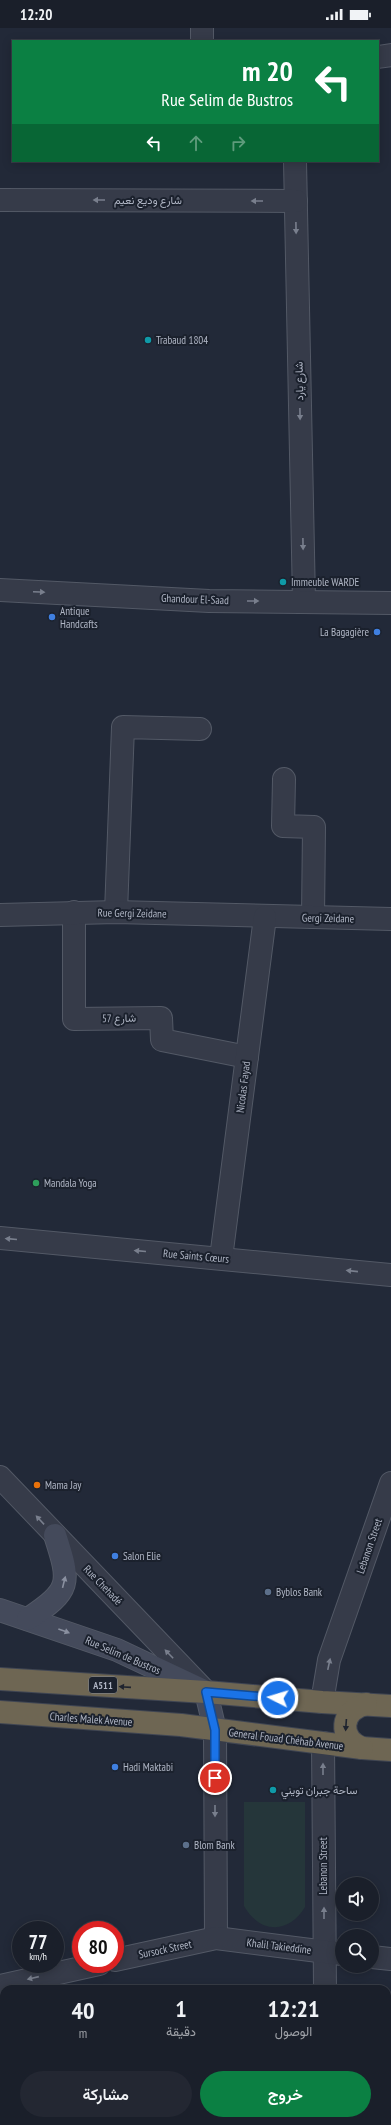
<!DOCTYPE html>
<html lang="ar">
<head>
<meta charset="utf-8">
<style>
	:root { --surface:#1a1f2a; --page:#232732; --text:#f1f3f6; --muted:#9fa2a8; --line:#383d47; --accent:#0b8043 }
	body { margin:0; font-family:"PT Sans Narrow",Vazirmatn,sans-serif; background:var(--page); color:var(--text); direction:rtl; height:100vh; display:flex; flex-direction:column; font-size:15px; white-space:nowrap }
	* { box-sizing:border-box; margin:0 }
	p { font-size:13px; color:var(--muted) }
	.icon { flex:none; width:22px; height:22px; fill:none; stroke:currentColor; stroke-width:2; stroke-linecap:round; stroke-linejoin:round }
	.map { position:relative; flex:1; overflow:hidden; direction:ltr }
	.drawer { position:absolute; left:0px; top:1957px; width:391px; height:140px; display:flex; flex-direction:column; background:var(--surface); border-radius:12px 12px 0 0; box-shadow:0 2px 10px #0003,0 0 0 1px var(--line); direction:rtl }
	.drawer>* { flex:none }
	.banner { position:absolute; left:12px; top:12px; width:367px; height:122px; border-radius:0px; box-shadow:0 2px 10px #0003,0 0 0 1px var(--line); direction:rtl; background:#0b8043; color:#fff; overflow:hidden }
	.fabs { position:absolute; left:335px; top:1849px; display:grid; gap:8px }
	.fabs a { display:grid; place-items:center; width:44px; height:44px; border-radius:50%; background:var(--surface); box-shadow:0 2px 10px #0003,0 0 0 1px var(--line); font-size:20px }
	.speed { position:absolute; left:12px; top:1893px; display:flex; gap:8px; font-size:20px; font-weight:700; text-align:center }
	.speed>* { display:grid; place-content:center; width:52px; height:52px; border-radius:50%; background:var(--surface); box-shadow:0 2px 10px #0003,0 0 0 1px var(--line); line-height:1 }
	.speed small { font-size:10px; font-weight:400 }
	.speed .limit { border:6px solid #d22; background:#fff; color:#111 }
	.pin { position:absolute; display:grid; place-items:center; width:34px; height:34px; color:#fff; margin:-17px; border:2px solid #fff; border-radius:50%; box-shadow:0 1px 4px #0007 }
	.me { position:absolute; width:44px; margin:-22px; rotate:275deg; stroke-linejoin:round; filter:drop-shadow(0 0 3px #0008) }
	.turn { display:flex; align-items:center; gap:14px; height:84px; padding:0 20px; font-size:18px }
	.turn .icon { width:52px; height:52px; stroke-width:2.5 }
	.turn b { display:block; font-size:28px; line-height:34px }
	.lanes { display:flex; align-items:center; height:38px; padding:0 20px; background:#0003; justify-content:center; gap:20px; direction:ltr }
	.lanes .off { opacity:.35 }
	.eta { display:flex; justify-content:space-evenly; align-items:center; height:68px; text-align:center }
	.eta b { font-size:24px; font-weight:600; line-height:28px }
	.action { display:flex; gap:8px; margin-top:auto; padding:8px 20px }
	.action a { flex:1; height:46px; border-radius:24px; background:var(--accent); color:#fff; font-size:16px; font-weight:600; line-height:46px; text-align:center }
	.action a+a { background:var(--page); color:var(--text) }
	.status { display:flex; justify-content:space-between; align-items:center; height:28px; padding:0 20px; background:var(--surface); direction:ltr }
	.status svg { height:11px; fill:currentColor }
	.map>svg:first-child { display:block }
	.green { fill:#25363a }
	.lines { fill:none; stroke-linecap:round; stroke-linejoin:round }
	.street-casing { stroke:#535966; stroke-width:24 }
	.secondary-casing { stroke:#535966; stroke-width:24 }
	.highway-casing { stroke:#404653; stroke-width:24 }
	.street { stroke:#363b49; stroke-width:22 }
	.secondary { stroke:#444a5b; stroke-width:22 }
	.highway { stroke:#6e6653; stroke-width:22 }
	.oneway { fill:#797f8d }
	.oneway2 { fill:#8a90a0 }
	.oneway3 { fill:#1f242f }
	.route-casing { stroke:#114b97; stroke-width:10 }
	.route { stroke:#1a73e8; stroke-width:7 }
	.culture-dot { fill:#0f9aa8; stroke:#1b212d; stroke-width:1.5 }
	.shop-dot { fill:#3f7fe0; stroke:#1b212d; stroke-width:1.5 }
	.leisure-dot { fill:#2e9e5b; stroke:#1b212d; stroke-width:1.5 }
	.food-dot { fill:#e8710a; stroke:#1b212d; stroke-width:1.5 }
	.service-dot { fill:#5c6f8a; stroke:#1b212d; stroke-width:1.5 }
	.labels { text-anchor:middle; stroke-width:4; stroke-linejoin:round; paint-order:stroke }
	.shield { fill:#1b212d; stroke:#838997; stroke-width:1 }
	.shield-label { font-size:10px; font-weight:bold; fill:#b0b6c5 }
	.street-label { font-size:11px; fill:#b0b6c5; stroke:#1b212d }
	.poi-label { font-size:11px; fill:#b0b6c5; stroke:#1b212d; text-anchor:start }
</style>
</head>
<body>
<div class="status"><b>12:20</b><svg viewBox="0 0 49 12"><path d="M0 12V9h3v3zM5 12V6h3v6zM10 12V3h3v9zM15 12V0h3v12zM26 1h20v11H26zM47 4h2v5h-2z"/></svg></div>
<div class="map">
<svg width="391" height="2097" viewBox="0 0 391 2097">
	<rect width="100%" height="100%" fill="#222938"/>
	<!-- green -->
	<path class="green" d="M 244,1774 L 305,1774 L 305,1879 C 289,1906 260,1906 244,1878 Z"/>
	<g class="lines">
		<!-- street casing -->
		<g class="street-casing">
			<g id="street">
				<polyline points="202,0 202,13"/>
				<polyline points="378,29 391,27"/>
				<polyline points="295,133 304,573"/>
				<polyline points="0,172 296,173"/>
				<polyline points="0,562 209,573 391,575"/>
				<polyline points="284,751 283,798 314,799 313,889"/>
				<polyline points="74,884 74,991 161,990 162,1012 247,1029"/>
				<polyline points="116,884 123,699 200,701"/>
				<polyline points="0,887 116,884 391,891"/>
				<polyline points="0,1210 391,1247"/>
				<polyline points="221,1230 265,889"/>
				<polyline points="0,1449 206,1664"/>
				<polyline points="322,1674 329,1632 391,1455"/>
				<polyline points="215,1702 216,1910"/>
				<polyline points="323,1715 325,1961"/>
				<polyline points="372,1929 391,1931"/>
				<polyline points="115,1932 216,1910 342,1926"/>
				<polyline points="0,1958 99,1936"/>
				<polyline points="306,2097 308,2093"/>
			</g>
		</g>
		<!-- secondary casing -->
		<g class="secondary-casing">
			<g id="secondary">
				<polyline points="0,1582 117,1622 206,1664 215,1702"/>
				<path d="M 28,1591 C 71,1562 71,1556 55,1507"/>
			</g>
		</g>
		<!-- highway casing -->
		<g class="highway-casing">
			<g id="highway">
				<polyline points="0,1651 206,1664 322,1674 391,1678"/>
				<polyline points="0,1684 181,1697 362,1720 391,1722"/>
				<path d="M 362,1720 C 338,1710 340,1683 366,1676"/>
			</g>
		</g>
		<!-- street -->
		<use href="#street" class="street"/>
		<!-- secondary -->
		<use href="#secondary" class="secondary"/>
		<!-- highway -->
		<use href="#highway" class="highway"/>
	</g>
	<!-- one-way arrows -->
	<defs><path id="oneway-solid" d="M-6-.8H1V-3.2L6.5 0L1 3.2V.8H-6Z"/></defs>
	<g class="oneway">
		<use href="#oneway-solid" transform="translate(99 172) rotate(-180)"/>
		<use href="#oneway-solid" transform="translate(257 173) rotate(-180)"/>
		<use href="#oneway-solid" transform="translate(296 200) rotate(89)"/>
		<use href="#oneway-solid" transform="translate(300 386) rotate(89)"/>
		<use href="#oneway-solid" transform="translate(303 516) rotate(89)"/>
		<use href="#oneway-solid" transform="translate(39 564) rotate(3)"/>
		<use href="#oneway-solid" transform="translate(253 573)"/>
		<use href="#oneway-solid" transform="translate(11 1211) rotate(-175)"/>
		<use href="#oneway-solid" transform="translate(140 1223) rotate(-175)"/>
		<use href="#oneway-solid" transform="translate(352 1243) rotate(-174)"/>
		<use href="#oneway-solid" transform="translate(40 1492) rotate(-133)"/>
		<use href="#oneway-solid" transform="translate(169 1626) rotate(-134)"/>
		<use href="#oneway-solid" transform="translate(329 1636) rotate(-78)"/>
		<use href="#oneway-solid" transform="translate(323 1741) rotate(-90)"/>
		<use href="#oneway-solid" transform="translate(215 1783) rotate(90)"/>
		<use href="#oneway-solid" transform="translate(324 1885) rotate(-90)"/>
		<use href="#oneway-solid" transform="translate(33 1950) rotate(167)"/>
	</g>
	<g class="oneway2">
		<use href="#oneway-solid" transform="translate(64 1554) rotate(-76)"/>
		<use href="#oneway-solid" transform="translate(64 1603) rotate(20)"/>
	</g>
	<g class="oneway3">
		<use href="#oneway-solid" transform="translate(125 1659) rotate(-176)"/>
		<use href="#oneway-solid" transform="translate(346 1697) rotate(94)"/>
	</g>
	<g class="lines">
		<!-- route casing -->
		<g class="route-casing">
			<polyline id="route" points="215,1750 215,1702 206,1664 278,1670"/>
		</g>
		<!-- route -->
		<use href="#route" class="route"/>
	</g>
	<!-- markers -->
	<g class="culture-dot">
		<circle cx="148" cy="312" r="4"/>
		<circle cx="283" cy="554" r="4"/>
		<circle cx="273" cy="1762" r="4"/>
	</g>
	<g class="shop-dot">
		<circle cx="52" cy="589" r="4"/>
		<circle cx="377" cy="604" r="4"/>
		<circle cx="115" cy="1528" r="4"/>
		<circle cx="115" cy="1739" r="4"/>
	</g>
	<circle class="leisure-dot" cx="36" cy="1155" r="4"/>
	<circle class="food-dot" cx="37" cy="1457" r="4"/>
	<g class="service-dot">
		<circle cx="268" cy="1564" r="4"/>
		<circle cx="186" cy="1817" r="4"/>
	</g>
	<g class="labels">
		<!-- shield labels -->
		<rect class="shield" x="89" y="1649" width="28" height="16" rx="3"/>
		<g class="shield-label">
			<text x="103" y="1661">A511</text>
		</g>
		<!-- street labels -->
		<g class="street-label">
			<text x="148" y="176">شارع وديع نعيم</text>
			<text transform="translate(299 353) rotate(-91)" y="4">شارع يارد</text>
			<text transform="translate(195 571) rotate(2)" y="4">Ghandour El-Saad</text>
			<text transform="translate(132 885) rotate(1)" y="4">Rue Gergi Zeidane</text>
			<text transform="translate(328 890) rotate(1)" y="4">Gergi Zeidane</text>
			<text transform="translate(119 990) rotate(-1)" y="4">شارع 57</text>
			<text transform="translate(243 1059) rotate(-83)" y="4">Nicolas Fayad</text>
			<text transform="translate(196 1228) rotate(5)" y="4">Rue Saints Cœurs</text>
			<text transform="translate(369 1518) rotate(-71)" y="4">Lebanon Street</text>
			<text transform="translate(103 1557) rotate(46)" y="4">Rue Chehadé</text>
			<text transform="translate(123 1627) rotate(23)" y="4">Rue Selim de Bustros</text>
			<text transform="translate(91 1691) rotate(4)" y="4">Charles Malek Avenue</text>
			<text transform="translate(286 1711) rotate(7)" y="4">General Fouad Chéhab Avenue</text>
			<text transform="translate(323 1838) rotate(-90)" y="4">Lebanon Street</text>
			<text transform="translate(279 1918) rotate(7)" y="4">Khalil Takieddine</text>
			<text transform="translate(165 1921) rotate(-12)" y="4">Sursock Street</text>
		</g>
		<!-- poi labels -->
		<g class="poi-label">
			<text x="156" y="316">Trabaud 1804</text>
			<text x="291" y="558">Immeuble WARDE</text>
			<text x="60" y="587">Antique<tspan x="60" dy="13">Handcafts</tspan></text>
			<text x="369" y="608" text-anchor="end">La Bagagière</text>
			<text x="44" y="1159">Mandala Yoga</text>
			<text x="45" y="1461">Mama Jay</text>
			<text x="123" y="1532">Salon Elie</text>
			<text x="276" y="1568">Byblos Bank</text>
			<text x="123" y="1743">Hadi Maktabi</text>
			<text x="281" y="1766">ساحة جبران تويني</text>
			<text x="194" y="1821">Blom Bank</text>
		</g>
	</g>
</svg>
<div class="fabs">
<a><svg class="icon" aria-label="sound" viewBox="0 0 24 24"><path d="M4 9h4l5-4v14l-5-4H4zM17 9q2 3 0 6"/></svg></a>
<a><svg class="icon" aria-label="search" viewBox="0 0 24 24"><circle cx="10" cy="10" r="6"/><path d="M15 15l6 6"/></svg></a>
</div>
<div class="speed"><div>77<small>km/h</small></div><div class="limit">80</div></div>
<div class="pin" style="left:215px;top:1750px;background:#d93025"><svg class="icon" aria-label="arrive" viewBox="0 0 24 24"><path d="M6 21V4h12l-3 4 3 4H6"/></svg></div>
<svg class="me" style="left:278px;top:1670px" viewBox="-20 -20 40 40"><circle r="17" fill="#1a73e8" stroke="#fff" stroke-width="3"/><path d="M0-11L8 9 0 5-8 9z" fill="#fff"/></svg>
<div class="banner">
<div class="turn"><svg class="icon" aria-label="left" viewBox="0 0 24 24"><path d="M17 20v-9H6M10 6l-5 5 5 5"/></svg><div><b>20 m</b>Rue Selim de Bustros</div></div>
<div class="lanes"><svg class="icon" aria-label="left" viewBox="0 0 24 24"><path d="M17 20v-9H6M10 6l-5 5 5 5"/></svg><svg class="icon off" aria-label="ahead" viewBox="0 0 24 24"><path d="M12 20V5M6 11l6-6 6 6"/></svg><svg class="icon off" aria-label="right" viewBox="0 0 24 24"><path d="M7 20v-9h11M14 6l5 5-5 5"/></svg></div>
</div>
<section class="drawer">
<div class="eta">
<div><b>12:21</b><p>الوصول</p></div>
<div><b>1</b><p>دقيقة</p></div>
<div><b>40</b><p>m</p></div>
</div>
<div class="action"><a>خروج</a><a>مشاركة</a></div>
</section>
</div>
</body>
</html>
